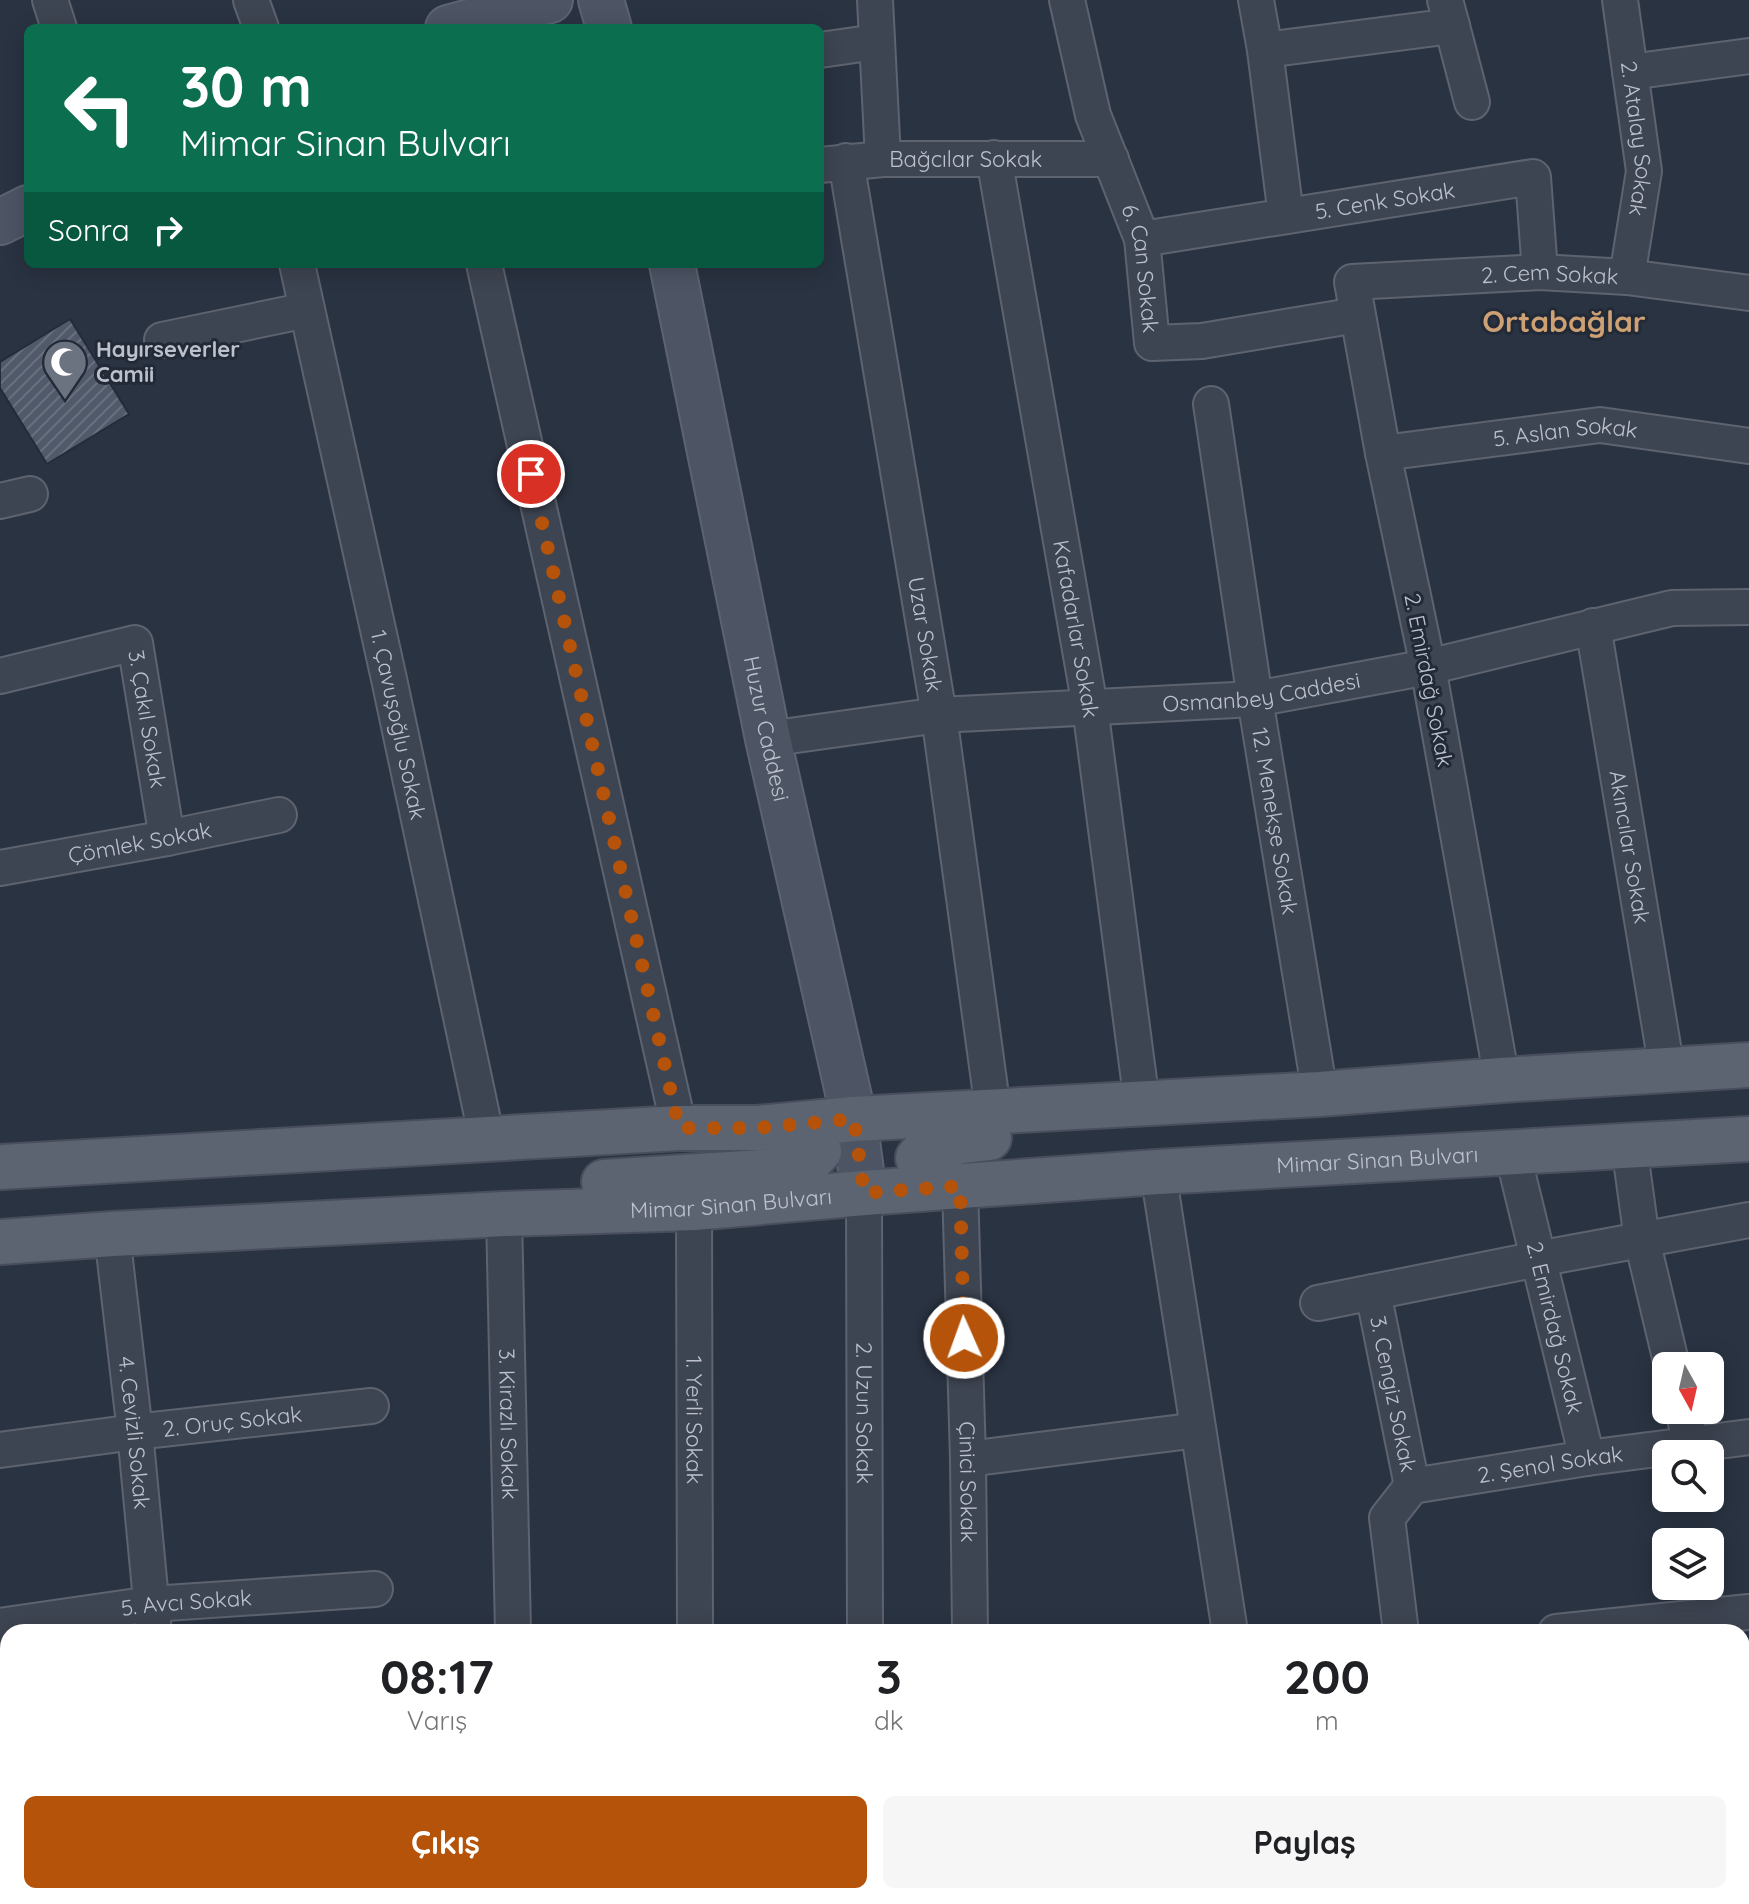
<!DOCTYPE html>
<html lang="tr">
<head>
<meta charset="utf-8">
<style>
	:root { --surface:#fff; --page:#f6f6f6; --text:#202124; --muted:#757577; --accent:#b45309 }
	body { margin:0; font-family:Quicksand,sans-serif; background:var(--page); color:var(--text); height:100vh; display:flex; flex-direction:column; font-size:30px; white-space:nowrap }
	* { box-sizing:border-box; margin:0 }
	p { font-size:26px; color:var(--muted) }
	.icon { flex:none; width:44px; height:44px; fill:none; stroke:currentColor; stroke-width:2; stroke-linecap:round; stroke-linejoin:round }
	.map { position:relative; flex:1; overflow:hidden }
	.sheet { position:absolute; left:0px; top:1624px; width:1750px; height:280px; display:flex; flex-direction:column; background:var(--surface); border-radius:24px 24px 0 0; box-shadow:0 4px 20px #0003 }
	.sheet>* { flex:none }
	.hud { position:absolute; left:24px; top:24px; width:800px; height:244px; border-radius:12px; box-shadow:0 4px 20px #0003; background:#0b6e4f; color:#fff; overflow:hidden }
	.needle { width:52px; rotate:172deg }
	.buttons { position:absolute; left:1652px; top:1352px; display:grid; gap:16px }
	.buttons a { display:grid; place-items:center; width:72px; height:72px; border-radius:12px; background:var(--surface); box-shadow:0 4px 20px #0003; font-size:40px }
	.pin { position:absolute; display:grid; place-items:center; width:68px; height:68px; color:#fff; margin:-34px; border:4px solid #fff; border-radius:50%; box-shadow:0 2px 8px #0007 }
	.me { position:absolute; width:88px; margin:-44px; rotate:358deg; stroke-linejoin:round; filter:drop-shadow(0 0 6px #0008) }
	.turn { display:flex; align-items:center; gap:28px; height:168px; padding:0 24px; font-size:36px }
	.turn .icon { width:104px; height:104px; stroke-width:2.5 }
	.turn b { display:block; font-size:56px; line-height:68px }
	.then { display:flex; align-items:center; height:76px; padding:0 24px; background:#0003; gap:16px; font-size:30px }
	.eta { display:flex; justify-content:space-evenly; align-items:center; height:136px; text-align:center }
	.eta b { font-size:48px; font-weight:800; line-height:56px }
	.primary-button { display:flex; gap:16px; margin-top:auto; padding:16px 24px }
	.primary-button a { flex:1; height:92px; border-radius:12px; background:var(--accent); color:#fff; font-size:32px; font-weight:800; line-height:92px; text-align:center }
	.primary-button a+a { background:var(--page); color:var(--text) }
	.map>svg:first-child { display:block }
	.building { fill:url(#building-hatch); stroke:#252c39; stroke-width:2 }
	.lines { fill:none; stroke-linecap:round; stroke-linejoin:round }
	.minor-casing { stroke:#5d636f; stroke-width:38 }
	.secondary-casing { stroke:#5d636f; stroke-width:48 }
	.primary-casing { stroke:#484e5b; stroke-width:48 }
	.minor { stroke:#3e4552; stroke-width:34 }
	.secondary { stroke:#4d5464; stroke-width:44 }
	.primary { stroke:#5d6471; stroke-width:44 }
	.route { stroke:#b45309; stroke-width:14; stroke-dasharray:0 25.2 }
	.labels { text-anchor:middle; stroke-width:6; stroke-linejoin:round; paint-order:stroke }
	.street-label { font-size:22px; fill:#bcc1cc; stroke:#232a37 }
	.poi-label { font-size:22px; font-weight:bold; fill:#bcc1cc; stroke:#232a37; text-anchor:start }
	.district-label { font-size:30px; font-weight:bold; fill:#cea175; stroke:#232a37 }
</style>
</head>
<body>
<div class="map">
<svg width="1749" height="1904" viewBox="0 0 1749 1904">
	<defs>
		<pattern id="building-hatch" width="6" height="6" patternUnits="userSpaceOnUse" patternTransform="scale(2)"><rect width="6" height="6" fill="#515a6a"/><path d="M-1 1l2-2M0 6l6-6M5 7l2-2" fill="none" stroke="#68707e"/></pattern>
	</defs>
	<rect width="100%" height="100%" fill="#2a3342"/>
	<!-- building -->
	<polygon class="building" points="70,319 129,414 47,464 0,388 0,362"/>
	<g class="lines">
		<!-- minor casing -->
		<g class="minor-casing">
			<g id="minor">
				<polyline points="50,0 59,28"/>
				<polyline points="251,0 261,28"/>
				<polyline points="875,0 883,159"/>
				<path id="s1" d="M 1067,0 L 1093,115 L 1142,239 L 1152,343 L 1202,341 L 1357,315"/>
				<polyline points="1256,0 1265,50 1286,216"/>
				<path id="s2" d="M 1620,0 L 1644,171 L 1627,277"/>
				<polyline points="1452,26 1472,102"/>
				<polyline points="820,50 876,42"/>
				<polyline points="1265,50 1452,26 1445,0"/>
				<polyline points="1630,72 1749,56"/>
				<path id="s3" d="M 994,158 L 1090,707 L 1142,1103"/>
				<path id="s4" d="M 846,161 L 939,715 L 993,1110"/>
				<path id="s5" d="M 820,165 L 883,159 L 1111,159"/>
				<path id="s6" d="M 1142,239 L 1533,177 L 1540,272"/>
				<path id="s7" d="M 297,264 L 389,679 L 487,1139"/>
				<polyline points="484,264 679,1128"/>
				<polyline points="162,340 307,310"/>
				<path id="s8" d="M 1211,404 L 1255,699 L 1320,1094"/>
				<path id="s9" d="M 1383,453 L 1600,425 L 1749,446"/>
				<polyline points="0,501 30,494"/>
				<path id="s10" d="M 1593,626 L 1667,1070"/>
				<path id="s11" d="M 0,676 L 135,643 L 167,838"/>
				<path id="s12" d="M 768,739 L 939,715 L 1255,699 L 1428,667 L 1672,608 L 1749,607"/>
				<path id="s13" d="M 0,868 L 167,838 L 279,815"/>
				<path id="s14" d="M 1502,1080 L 1428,667 L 1383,453 L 1352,282 L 1540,272 L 1627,277 L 1749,293"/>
				<polyline points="1629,1145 1642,1240 1672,1366"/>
				<path id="s15" d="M 1512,1151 L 1587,1458"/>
				<polyline points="1158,1172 1230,1632"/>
				<path id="s16" d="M 960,1186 L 968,1459 L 970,1632"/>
				<path id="s17" d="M 864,1193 L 865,1632"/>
				<path id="s18" d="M 694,1208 L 695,1632"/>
				<path id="s19" d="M 504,1214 L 513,1632"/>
				<path id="s20" d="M 112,1234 L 135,1432 L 154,1632"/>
				<path id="s21" d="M 1373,1292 L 1412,1486 L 1387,1518 L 1401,1632"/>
				<polyline points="1318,1303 1538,1259 1749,1220"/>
				<polyline points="1683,1410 1691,1444"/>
				<path id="s22" d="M 0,1450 L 135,1432 L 371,1406"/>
				<polyline points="968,1459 1198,1430"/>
				<path id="s23" d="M 1412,1486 L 1587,1458 L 1749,1437"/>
				<path id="s24" d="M 0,1626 L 151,1604 L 375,1589"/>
				<polyline points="1556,1632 1749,1612"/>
				<polyline points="0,1846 8,1845"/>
				<polyline points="179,1896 180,1904"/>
				<polyline points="518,1896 518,1904"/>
				<polyline points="696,1896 696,1904"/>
				<polyline points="865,1896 865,1904"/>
				<polyline points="973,1896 973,1904"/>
				<polyline points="1276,1896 1277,1904"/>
				<polyline points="1439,1896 1440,1904"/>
				<polyline points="1548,1896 1549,1904"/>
				<polyline points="1717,1896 1718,1904"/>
			</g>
		</g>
		<!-- secondary casing -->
		<g class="secondary-casing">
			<g id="secondary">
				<polyline points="601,0 609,28"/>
				<polyline points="448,28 550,0"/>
				<polyline points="0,222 28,208"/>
				<path id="s25" d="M 672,264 L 768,739 L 854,1119 L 864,1193"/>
			</g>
		</g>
		<!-- primary casing -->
		<g class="primary-casing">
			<g id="primary">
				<polyline points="0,1167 679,1128 757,1128 854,1119 1320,1094 1502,1080 1749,1065"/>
				<polyline points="604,1182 762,1172 804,1167 819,1151 810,1134 772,1129"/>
				<polyline points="960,1186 925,1174 918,1158 930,1145 989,1138"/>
				<path id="s26" d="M 0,1242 L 112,1234 L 504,1214 L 694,1208 L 864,1193 L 1158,1172 L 1749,1139"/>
			</g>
		</g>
		<!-- minor -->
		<use href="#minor" class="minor"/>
		<!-- secondary -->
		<use href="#secondary" class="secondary"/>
		<!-- primary -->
		<use href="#primary" class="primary"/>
	</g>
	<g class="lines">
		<!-- route -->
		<polyline class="route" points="531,474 679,1128 757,1128 854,1119 864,1193 960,1186 964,1338"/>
	</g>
	<!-- icons -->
	<defs>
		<g id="mosque-pin" transform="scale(2.3)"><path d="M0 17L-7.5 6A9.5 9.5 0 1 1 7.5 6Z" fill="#6b7280" stroke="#232a37"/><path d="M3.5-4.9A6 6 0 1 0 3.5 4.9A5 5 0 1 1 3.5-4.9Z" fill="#fff"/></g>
	</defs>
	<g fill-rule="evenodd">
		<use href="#mosque-pin" x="65" y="362"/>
	</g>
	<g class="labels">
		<!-- street labels -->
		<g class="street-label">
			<text dy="8" stroke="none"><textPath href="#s2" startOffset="140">2. Atalay Sokak</textPath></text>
			<text dy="8" stroke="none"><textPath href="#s5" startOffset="146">Bağcılar Sokak</textPath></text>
			<text dy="8" stroke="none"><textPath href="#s6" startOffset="246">5. Cenk Sokak</textPath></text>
			<text dy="8" stroke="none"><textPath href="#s1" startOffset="280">6. Can Sokak</textPath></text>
			<text dy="8" stroke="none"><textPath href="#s14" startOffset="1010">2. Cem Sokak</textPath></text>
			<text dy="8" stroke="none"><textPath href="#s9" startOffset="184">5. Aslan Sokak</textPath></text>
			<text dy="8" stroke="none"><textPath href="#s3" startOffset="478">Kafadarlar Sokak</textPath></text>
			<text dy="8" stroke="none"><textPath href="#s4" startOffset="480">Uzar Sokak</textPath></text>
			<text transform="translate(1429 680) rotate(79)" y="8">2. Emirdağ Sokak</text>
			<text dy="8" stroke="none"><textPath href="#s12" startOffset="496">Osmanbey Caddesi</textPath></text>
			<text dy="8" stroke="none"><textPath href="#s11" startOffset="216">3. Çakıl Sokak</textPath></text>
			<text dy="8" stroke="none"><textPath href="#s7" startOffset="472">1. Çavuşoğlu Sokak</textPath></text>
			<text dy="8" stroke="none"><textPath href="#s25" startOffset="474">Huzur Caddesi</textPath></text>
			<text dy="8" stroke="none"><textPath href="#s8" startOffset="422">12. Menekşe Sokak</textPath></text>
			<text dy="8" stroke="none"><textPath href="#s13" startOffset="142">Çömlek Sokak</textPath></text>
			<text dy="8" stroke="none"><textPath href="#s10" startOffset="224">Akıncılar Sokak</textPath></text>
			<text dy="8" stroke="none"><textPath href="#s26" startOffset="1380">Mimar Sinan Bulvarı</textPath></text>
			<text dy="8" stroke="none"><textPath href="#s26" startOffset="732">Mimar Sinan Bulvarı</textPath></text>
			<text dy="8" stroke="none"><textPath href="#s15" startOffset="182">2. Emirdağ Sokak</textPath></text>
			<text dy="8" stroke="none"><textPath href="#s21" startOffset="104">3. Cengiz Sokak</textPath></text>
			<text dy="8" stroke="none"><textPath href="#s17" startOffset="220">2. Uzun Sokak</textPath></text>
			<text dy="8" stroke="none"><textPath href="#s18" startOffset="212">1. Yerli Sokak</textPath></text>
			<text dy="8" stroke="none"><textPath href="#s22" startOffset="234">2. Oruç Sokak</textPath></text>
			<text dy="8" stroke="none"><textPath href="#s19" startOffset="210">3. Kirazlı Sokak</textPath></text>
			<text dy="8" stroke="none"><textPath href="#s20" startOffset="200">4. Cevizli Sokak</textPath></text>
			<text dy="8" stroke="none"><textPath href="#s23" startOffset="140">2. Şenol Sokak</textPath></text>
			<text dy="8" stroke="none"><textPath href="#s16" startOffset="296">Çinici Sokak</textPath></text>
			<text dy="8" stroke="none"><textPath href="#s24" startOffset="188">5. Avcı Sokak</textPath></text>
		</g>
		<!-- poi labels -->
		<g class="poi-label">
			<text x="96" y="357">Hayırseverler<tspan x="96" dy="25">Camii</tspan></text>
		</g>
		<!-- district labels -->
		<g class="district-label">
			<text x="1564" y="332">Ortabağlar</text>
		</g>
	</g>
</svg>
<div class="buttons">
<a><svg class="needle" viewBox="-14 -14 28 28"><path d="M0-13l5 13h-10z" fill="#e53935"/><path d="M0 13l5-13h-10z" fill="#757577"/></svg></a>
<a><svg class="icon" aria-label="search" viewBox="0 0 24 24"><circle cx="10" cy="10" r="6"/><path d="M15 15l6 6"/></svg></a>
<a><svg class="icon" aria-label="layers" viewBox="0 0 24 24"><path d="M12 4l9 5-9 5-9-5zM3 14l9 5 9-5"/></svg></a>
</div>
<div class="pin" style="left:531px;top:474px;background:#d93025"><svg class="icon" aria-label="arrive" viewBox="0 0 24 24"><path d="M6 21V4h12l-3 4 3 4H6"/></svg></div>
<svg class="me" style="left:964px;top:1338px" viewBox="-20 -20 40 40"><circle r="17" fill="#b45309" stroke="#fff" stroke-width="3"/><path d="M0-11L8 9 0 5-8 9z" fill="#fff"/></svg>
<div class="hud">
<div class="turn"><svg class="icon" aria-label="left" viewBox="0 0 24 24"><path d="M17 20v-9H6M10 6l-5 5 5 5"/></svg><div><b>30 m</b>Mimar Sinan Bulvarı</div></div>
<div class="then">Sonra<svg class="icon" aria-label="right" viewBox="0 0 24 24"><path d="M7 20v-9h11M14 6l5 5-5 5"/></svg></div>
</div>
<section class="sheet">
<div class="eta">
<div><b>08:17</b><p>Varış</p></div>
<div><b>3</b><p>dk</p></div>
<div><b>200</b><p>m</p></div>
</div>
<div class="primary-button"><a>Çıkış</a><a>Paylaş</a></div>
</section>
</div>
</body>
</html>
